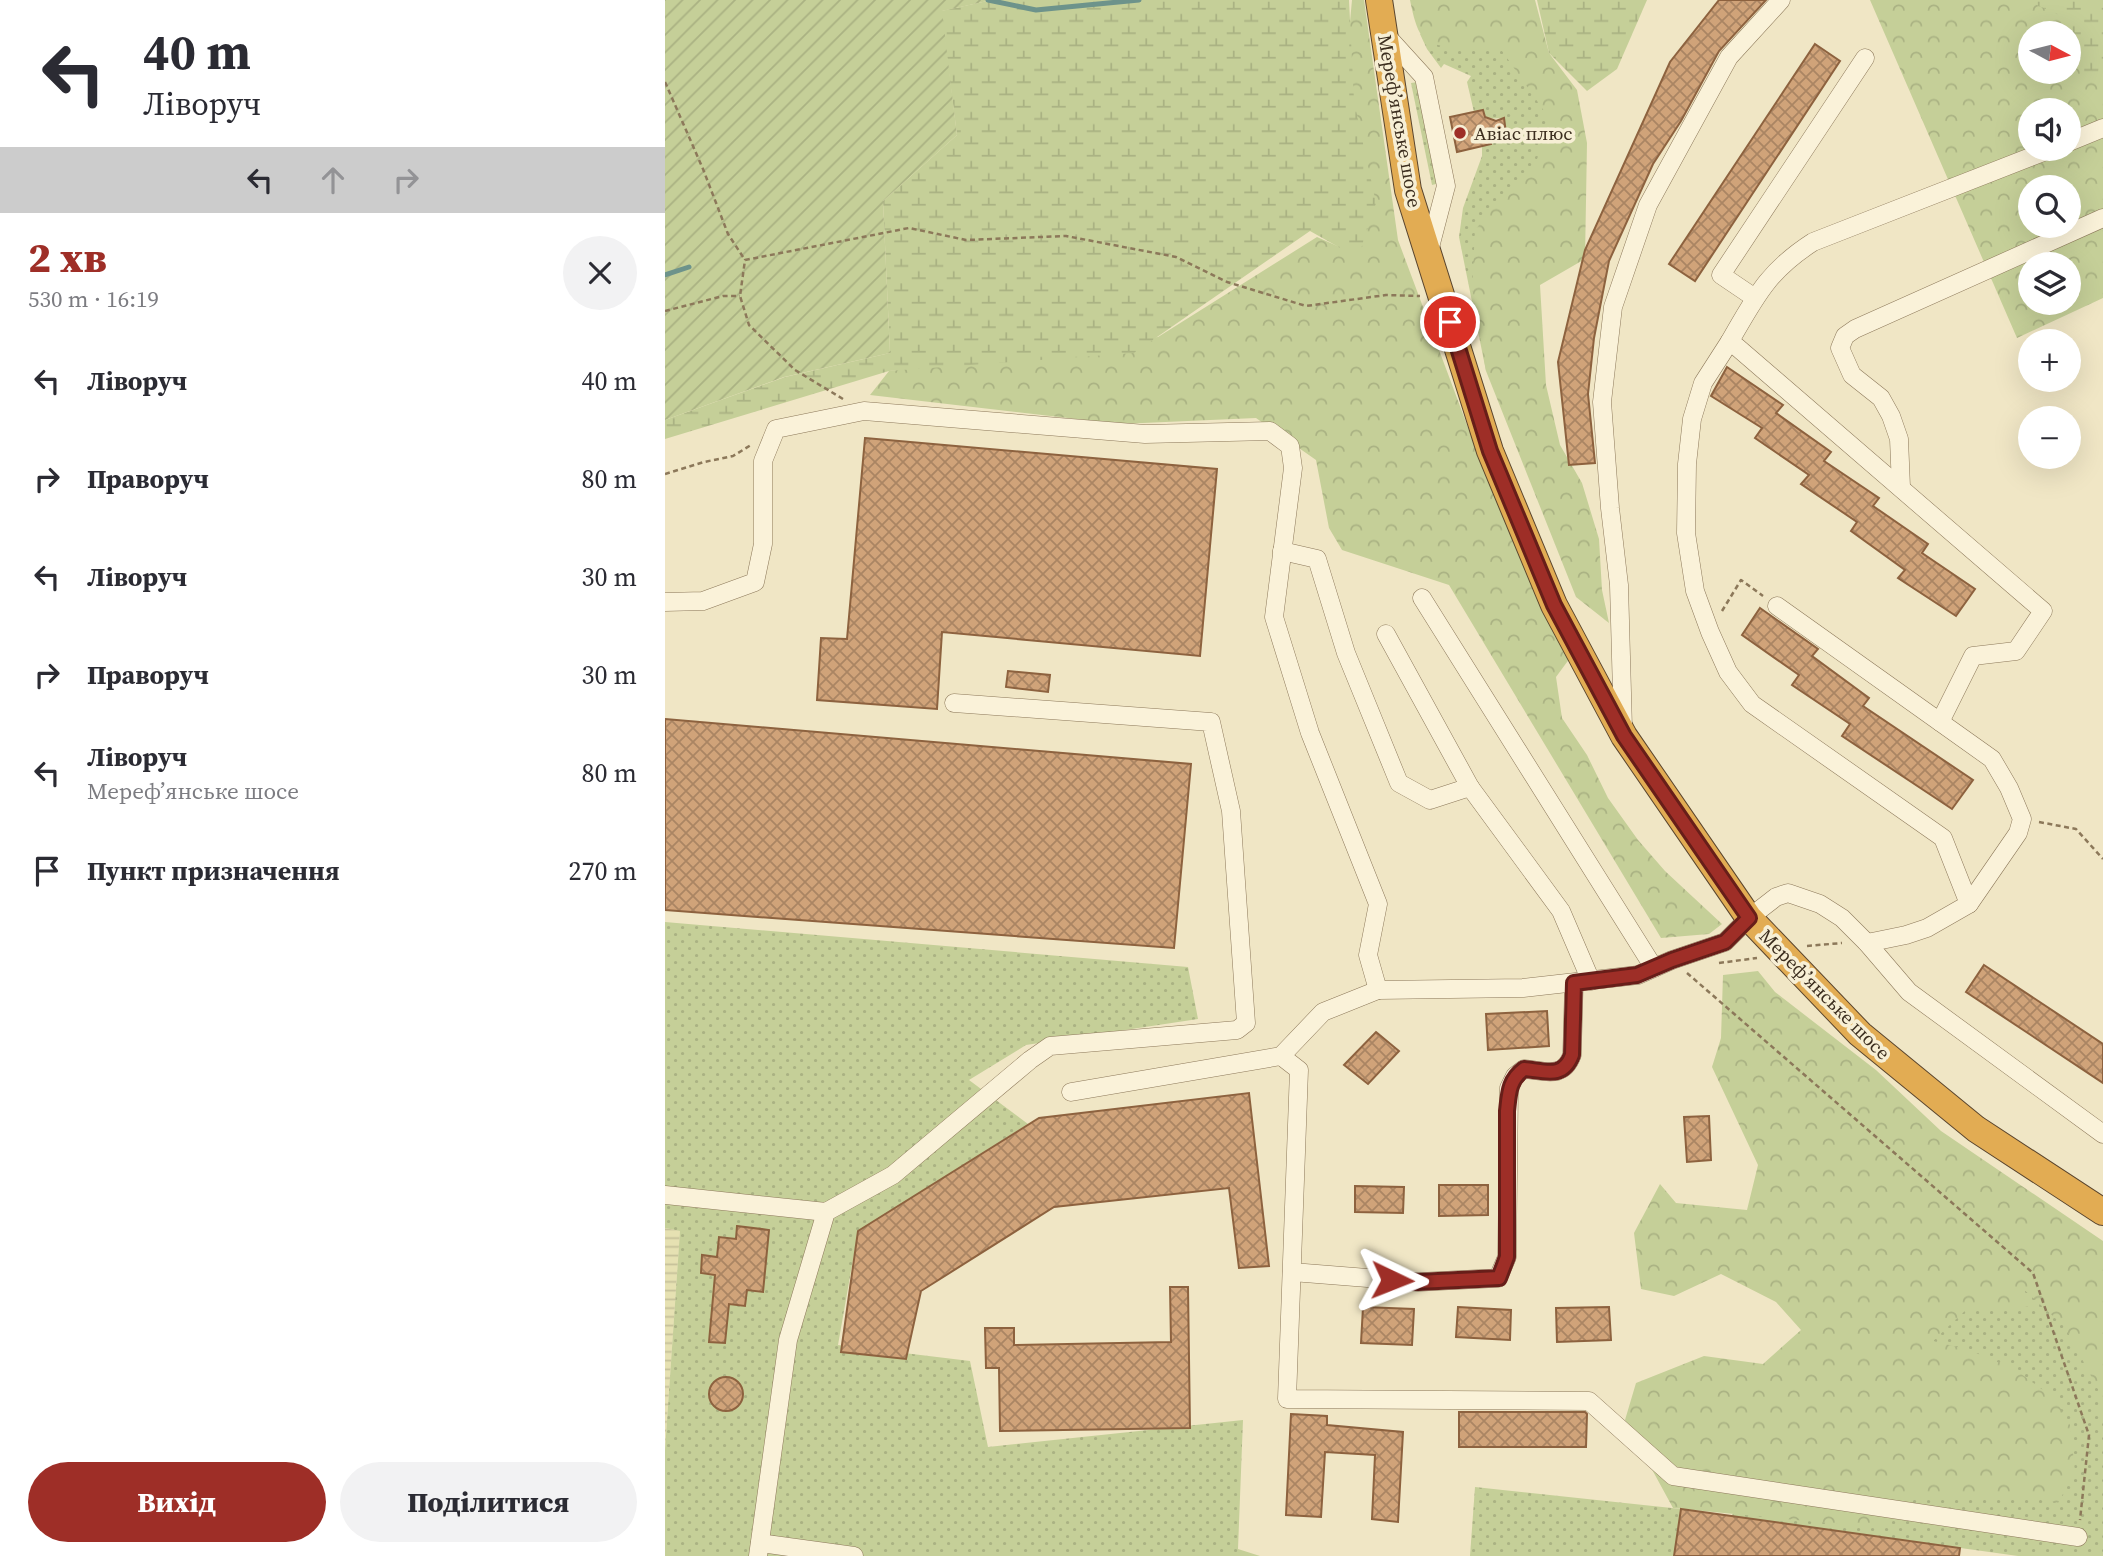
<!DOCTYPE html>
<html lang="uk">
<head>
<meta charset="utf-8">
<style>
	:root { --surface:#fff; --page:#f2f2f3; --text:#2b2b33; --muted:#7c7c81; --accent:#9e2e27 }
	body { margin:0; font-family:"Source Serif 4",serif; background:var(--page); color:var(--text); height:100vh; display:flex; flex-direction:column; font-size:26px; white-space:nowrap }
	* { box-sizing:border-box; margin:0 }
	p { font-size:23px; color:var(--muted) }
	.icon { flex:none; width:38px; height:38px; fill:none; stroke:currentColor; stroke-width:2; stroke-linecap:round; stroke-linejoin:round }
	.map { position:relative; flex:1; overflow:hidden }
	.sheet { display:flex; flex-direction:column; background:var(--surface); width:665px }
	.sheet>* { flex:none }
	.hud { background:#fff; color:var(--text); overflow:hidden }
	.needle { width:46px; rotate:97deg }
	.buttons { position:absolute; left:1353px; top:21px; display:grid; gap:14px }
	.buttons a { display:grid; place-items:center; width:63px; height:63px; border-radius:50%; background:var(--surface); box-shadow:0 7px 28px #0002; font-size:35px }
	.pin { position:absolute; display:grid; place-items:center; width:60px; height:60px; color:#fff; margin:-30px; border:4px solid #fff; border-radius:50%; box-shadow:0 2px 7px #0007 }
	.me { position:absolute; width:77px; margin:-38px; rotate:92deg; stroke-linejoin:round; filter:drop-shadow(0 0 5px #0008) }
	.turn { display:flex; align-items:center; gap:24px; height:147px; padding:0 28px; font-size:32px }
	.turn .icon { width:91px; height:91px; stroke-width:2.5 }
	.turn b { display:block; font-size:49px; line-height:60px }
	.lanes { display:flex; align-items:center; height:66px; padding:0 28px; background:#0003; justify-content:center; gap:35px; direction:ltr }
	.lanes .off { opacity:.35 }
	.round { display:grid; place-items:center; flex:none; width:74px; height:74px; border-radius:37px; background:var(--page) }
	.headline { display:flex; align-items:center; justify-content:space-between; height:119px; padding:0 28px }
	h1 { font-size:42px; font-weight:800; line-height:52px; color:var(--accent) }
	.action { display:flex; gap:14px; margin-top:auto; padding:14px 28px }
	.action a { flex:1; height:80px; border-radius:42px; background:var(--accent); color:#fff; font-size:28px; font-weight:800; line-height:80px; text-align:center }
	.action a+a { background:var(--page); color:var(--text) }
	ul { padding:0; list-style:none }
	li { display:flex; align-items:center; gap:21px; height:98px; padding:0 28px }
	li div { flex:1 }
	li b { display:block; font-size:26px }
	li em { font-style:normal }
	main { display:flex; flex:1; min-height:0 }
	.map>svg:first-child { display:block }
	.farmland { fill:url(#farmland-rules) }
	.grass { fill:url(#grass-dots) }
	.forest { fill:url(#forest-crowns); fill-rule:evenodd }
	.wetland { fill:url(#wetland-marsh) }
	.garden { fill:url(#garden-furrows) }
	.lines { fill:none; stroke-linecap:round; stroke-linejoin:round }
	.stream { stroke:#6d938b; stroke-width:5 }
	.building { fill:url(#building-cross-hatch); stroke:#8d623f; stroke-width:2 }
	.minor-casing { stroke:#8c785a; stroke-width:19 }
	.highway-casing { stroke:#5a452e; stroke-width:28 }
	.path { stroke:#8c785a; stroke-width:2.5; stroke-dasharray:5 3.5; stroke-linecap:butt }
	.minor { stroke:#faf2d9; stroke-width:18 }
	.highway { stroke:#e2ac53; stroke-width:26 }
	.route-casing { stroke:#671e19; stroke-width:18 }
	.route { stroke:#9e2e27; stroke-width:12 }
	.poi-dot { fill:#9e2e27; stroke:#f7efd5; stroke-width:2.5 }
	.labels { text-anchor:middle; stroke-width:7; stroke-linejoin:round; paint-order:stroke }
	.street-label { font-size:19px; fill:#3c2e1f; stroke:#f7efd5 }
	.poi-label { font-size:19px; fill:#3c2e1f; stroke:#f7efd5; text-anchor:start }
</style>
</head>
<body>
<main>
<section class="sheet">
<div class="hud">
<div class="turn"><svg class="icon" aria-label="left" viewBox="0 0 24 24"><path d="M17 20v-9H6M10 6l-5 5 5 5"/></svg><div><b>40 m</b>Ліворуч</div></div>
<div class="lanes"><svg class="icon" aria-label="left" viewBox="0 0 24 24"><path d="M17 20v-9H6M10 6l-5 5 5 5"/></svg><svg class="icon off" aria-label="ahead" viewBox="0 0 24 24"><path d="M12 20V5M6 11l6-6 6 6"/></svg><svg class="icon off" aria-label="right" viewBox="0 0 24 24"><path d="M7 20v-9h11M14 6l5 5-5 5"/></svg></div>
</div>
<div class="headline"><div><h1>2 хв</h1><p>530 m · 16:19</p></div><a class="round"><svg class="icon" aria-label="close" viewBox="0 0 24 24"><path d="M6 6l12 12M18 6L6 18"/></svg></a></div>
<ul>
<li><svg class="icon" aria-label="left" viewBox="0 0 24 24"><path d="M17 20v-9H6M10 6l-5 5 5 5"/></svg><div><b>Ліворуч</b></div><em>40 m</em></li>
<li><svg class="icon" aria-label="right" viewBox="0 0 24 24"><path d="M7 20v-9h11M14 6l5 5-5 5"/></svg><div><b>Праворуч</b></div><em>80 m</em></li>
<li><svg class="icon" aria-label="left" viewBox="0 0 24 24"><path d="M17 20v-9H6M10 6l-5 5 5 5"/></svg><div><b>Ліворуч</b></div><em>30 m</em></li>
<li><svg class="icon" aria-label="right" viewBox="0 0 24 24"><path d="M7 20v-9h11M14 6l5 5-5 5"/></svg><div><b>Праворуч</b></div><em>30 m</em></li>
<li><svg class="icon" aria-label="left" viewBox="0 0 24 24"><path d="M17 20v-9H6M10 6l-5 5 5 5"/></svg><div><b>Ліворуч</b><p>Мереф’янське шосе</p></div><em>80 m</em></li>
<li><svg class="icon" aria-label="arrive" viewBox="0 0 24 24"><path d="M6 21V4h12l-3 4 3 4H6"/></svg><div><b>Пункт призначення</b></div><em>270 m</em></li>
</ul>
<div class="action"><a>Вихід</a><a>Поділитися</a></div>
</section>
<div class="map">
<svg width="1438" height="1556" viewBox="0 0 1438 1556">
	<defs>
		<pattern id="farmland-rules" width="6" height="5" patternUnits="userSpaceOnUse" patternTransform="scale(1.75)"><rect width="6" height="5" fill="#e6e1b2"/><path d="M0 2.5h6" fill="none" stroke="#c6c199"/></pattern>
		<pattern id="grass-dots" width="8" height="8" patternUnits="userSpaceOnUse" patternTransform="scale(1.75)"><rect width="8" height="8" fill="#c5cf98"/><path d="M2 2h.1M6 6h.1" fill="none" stroke="#aab283" stroke-width="1.8" stroke-linecap="round"/></pattern>
		<pattern id="forest-crowns" width="20" height="18" patternUnits="userSpaceOnUse" patternTransform="scale(1.75)"><rect width="20" height="18" fill="#c5cf98"/><path d="M2 6a3 3 0 1 1 6 0M12 15a3 3 0 1 1 6 0" fill="none" stroke="#aab283"/></pattern>
		<pattern id="wetland-marsh" width="20" height="14" patternUnits="userSpaceOnUse" patternTransform="scale(1.75)"><rect width="20" height="14" fill="#c5cf98"/><path d="M1 5h8M5 5V1M11 12h8M15 12V8" fill="none" stroke="#aab283"/></pattern>
		<pattern id="garden-furrows" width="10" height="10" patternUnits="userSpaceOnUse" patternTransform="scale(1.75)"><rect width="10" height="10" fill="#c5cf98"/><path d="M-1 1l2-2M0 10L10 0M9 11l2-2" fill="none" stroke="#aab283"/></pattern>
		<pattern id="building-cross-hatch" width="8" height="8" patternUnits="userSpaceOnUse" patternTransform="scale(1.75)"><rect width="8" height="8" fill="#d0a379"/><path d="M0 0l8 8M0 8l8-8" fill="none" stroke="#aa8563"/></pattern>
	</defs>
	<rect width="100%" height="100%" fill="#f0e6c5"/>
	<!-- farmland -->
	<polygon class="farmland" points="0,1228 15,1231 0,1450"/>
	<!-- grass -->
	<g class="grass">
		<polygon points="813,17 885,76 898,142 829,229 821,371 794,237 798,208 817,156 817,146 825,144 824,138 838,118 820,119 818,110 809,112 802,82 806,76 779,64 776,68 762,49 755,34"/>
		<polygon points="753,82 775,183 767,185 746,83"/>
		<polygon points="0,922 523,967 533,1019 361,1045 304,1080 363,1124 193,1231 173,1345 305,1361 323,1447 578,1420 573,1549 595,1556 0,1556 0,1450 15,1231 0,1228"/>
		<polygon points="1386,1273 1438,1362 1438,1556 1353,1556 1066,1516 1187,1390 1255,1279"/>
		<polygon points="810,1487 1016,1509 1009,1556 805,1556"/>
	</g>
	<!-- forest -->
	<g class="forest">
		<polygon points="687,0 699,0 733,240 811,449 905,658 891,677 897,718 922,755 943,798 973,840 1000,871 1057,924 1044,934 996,938 784,585 677,550 664,528 651,460 591,418 455,424 205,395 224,371 493,337 652,237 686,252 681,65"/>
		<path d="M 745,0 L 870,0 L 884,53 L 912,90 L 922,143 L 920,259 L 875,285 L 881,385 L 895,445 L 917,483 L 934,539 L 937,590 L 944,623 L 911,597 L 821,371 L 807,290 L 810,230 L 837,197 L 868,170 L 886,121 L 835,48 C 814,47 765,53 755,33 C 750,24 747,10 745,0 Z"/>
		<path d="M 1205,0 L 1438,0 L 1438,298 L 1352,338 ZM 1365,33 L 1404,33 L 1404,72 L 1365,72 ZM 1365,110 L 1404,110 L 1404,149 L 1365,149 ZM 1365,187 L 1404,187 L 1404,226 L 1365,226 ZM 1365,264 L 1404,264 L 1404,303 L 1365,303 Z"/>
		<polygon points="1093,971 1110,992 1211,1070 1276,1131 1438,1241 1438,1422 1435,1393 1400,1327 1356,1287 1367,1306 1337,1310 1304,1307 1268,1341 1304,1350 1351,1370 1390,1399 1405,1425 1410,1472 1393,1503 1359,1497 1250,1496 1214,1528 1008,1508 960,1420 971,1383 1039,1356 1098,1364 1136,1330 1111,1302 1056,1274 1009,1296 976,1289 969,1233 995,1184 1011,1203 1082,1210 1093,1165 1047,1067 1056,1038 1058,975"/>
	</g>
	<!-- wetland -->
	<g class="wetland">
		<polygon points="327,0 684,0 689,101 711,203 693,258 645,231 469,353 224,371 0,439 0,420 120,377 225,353 218,201 292,135 276,11"/>
		<polygon points="872,0 982,0 952,69 922,91 884,53"/>
		<polygon points="1361,0 1438,0 1438,78 1420,77 1398,17"/>
	</g>
	<!-- garden -->
	<polygon class="garden" points="0,0 327,0 277,11 292,135 218,201 225,353 119,377 0,420"/>
	<g class="lines">
		<!-- stream -->
		<g class="stream">
			<polyline points="323,0 371,10 474,0"/>
			<polyline points="0,275 24,267"/>
		</g>
	</g>
	<!-- building -->
	<g class="building">
		<polygon points="1054,0 1101,0 1054,51 1016,121 988,164 944,261 929,338 923,394 930,463 904,465 893,362 920,250 1005,62"/>
		<polygon points="1150,44 1175,61 1030,281 1004,264"/>
		<polygon points="818,110 820,117 831,121 839,118 841,133 825,140 826,144 792,152 785,117"/>
		<polygon points="1062,367 1118,405 1111,413 1166,452 1159,461 1214,498 1208,506 1263,544 1257,553 1310,589 1291,616 1233,578 1240,570 1186,531 1192,522 1136,484 1144,475 1090,438 1097,428 1046,396"/>
		<polygon points="200,438 552,469 535,656 277,632 272,709 152,700 156,638 182,639"/>
		<polygon points="1095,608 1153,649 1147,656 1204,698 1198,706 1308,780 1287,809 1177,736 1185,724 1127,685 1134,675 1077,635"/>
		<polygon points="343,671 385,675 383,692 341,687"/>
		<polygon points="0,719 526,764 509,948 0,910"/>
		<polygon points="1319,965 1438,1044 1438,1083 1301,992"/>
		<polygon points="882,1011 884,1046 823,1050 821,1014"/>
		<polygon points="711,1032 734,1051 703,1084 679,1065"/>
		<polygon points="584,1093 604,1266 574,1268 564,1188 389,1207 256,1291 241,1359 176,1352 193,1231 374,1118"/>
		<polygon points="1044,1116 1046,1160 1022,1162 1019,1117"/>
		<polygon points="774,1185 823,1185 823,1215 774,1216"/>
		<polygon points="690,1186 739,1187 738,1213 690,1212"/>
		<polygon points="72,1226 104,1230 98,1292 82,1290 80,1306 64,1304 60,1343 44,1342 50,1275 36,1273 37,1255 52,1257 54,1237 71,1239"/>
		<polygon points="505,1287 523,1287 525,1428 335,1431 334,1368 321,1368 320,1328 349,1328 349,1345 506,1342"/>
		<polygon points="698,1307 749,1309 747,1345 696,1343"/>
		<polygon points="793,1307 846,1310 845,1340 791,1337"/>
		<polygon points="944,1307 946,1340 892,1342 891,1308"/>
		<circle cx="61" cy="1394" r="17"/>
		<polygon points="794,1412 920,1412 922,1414 921,1447 794,1447"/>
		<polygon points="626,1414 662,1416 662,1425 738,1432 733,1522 707,1519 710,1455 660,1452 656,1517 621,1515"/>
		<polygon points="1016,1509 1295,1548 1294,1556 1009,1556"/>
	</g>
	<g class="lines">
		<!-- minor casing -->
		<g class="minor-casing">
			<g id="minor">
				<polyline points="719,33 759,77 781,186 764,251"/>
				<polyline points="1404,142 1438,128"/>
				<polyline points="1090,298 1056,275 1200,58"/>
				<polyline points="1065,341 1038,383 1027,419 1022,464 1021,533 1030,591 1045,632 1063,672 1087,704 1278,838 1304,904 1262,928 1241,935 1202,943"/>
				<polyline points="1236,487 1234,439 1226,416 1216,398 1187,375 1175,348 1180,336 1190,329 1438,218"/>
				<polyline points="617,551 652,559 681,653 734,783 765,800 805,787 721,634"/>
				<polyline points="757,598 989,968"/>
				<polyline points="0,602 38,601 90,582 98,544 98,461 111,429 199,411 480,434 605,431 625,446 628,468 609,617 645,733 713,904 703,955 713,990"/>
				<path d="M 1112,606 L 1275,722 L 1308,656 L 1351,651 L 1378,611 L 1065,341 C 1091,296 1103,271 1148,242 L 1386,149"/>
				<polyline points="1275,722 1327,759 1344,788 1357,819 1353,833 1304,904"/>
				<polyline points="958,729 954,585 945,508 937,402 948,307 983,205 1064,57 1116,0"/>
				<polyline points="805,787 896,911 926,981"/>
				<polyline points="616,1056 634,1070 622,1399 924,1401 1008,1476 1413,1537"/>
				<polyline points="406,1092 616,1056 658,1012 713,990 858,988 973,975 1007,960 1060,942 1084,918 1111,897 1123,893 1155,904 1177,918 1202,943 1244,992 1438,1134"/>
				<polyline points="0,1195 161,1212"/>
				<path d="M 627,1272 L 753,1282 L 833,1278 L 842,1257 L 844,1088 L 850,1076 L 859,1069 C 881,1071 898,1079 907,1055 L 909,983"/>
				<polyline points="95,1543 189,1556"/>
				<polyline points="93,1556 123,1340 161,1212 228,1175 365,1060 385,1046 572,1030 581,1023 566,811 546,722 289,703"/>
			</g>
		</g>
		<!-- highway casing -->
		<g class="highway-casing">
			<polyline id="highway" points="714,0 743,190 825,451 889,605 959,736 1084,918 1195,1034 1311,1129 1438,1212"/>
		</g>
		<!-- path -->
		<g class="path">
			<polyline points="0,82 38,169 63,234 80,260"/>
			<polyline points="0,311 58,296 75,296"/>
			<polyline points="178,399 130,370 84,325 75,296 80,260 244,228 301,240 401,236 511,257 562,282 641,306 721,295 755,296"/>
			<polyline points="0,474 39,462 68,456 86,445"/>
			<polyline points="1057,611 1076,580 1098,596"/>
			<polyline points="1374,822 1411,829 1438,859"/>
			<polyline points="1142,946 1177,943"/>
			<polyline points="1054,963 1092,958"/>
			<polyline points="1022,973 1368,1273 1424,1435 1415,1520"/>
		</g>
		<!-- minor -->
		<use href="#minor" class="minor"/>
		<!-- highway -->
		<use href="#highway" class="highway"/>
	</g>
	<g class="lines">
		<!-- route casing -->
		<g class="route-casing">
			<path id="route" d="M 727,1280 L 753,1282 L 834,1278 L 842,1257 L 842,1111 C 844,1093 844,1080 859,1069 C 881,1071 898,1079 907,1055 L 909,983 L 972,975 L 1007,960 L 1060,942 L 1084,918 L 959,736 L 889,605 L 825,451 L 785,322"/>
		</g>
		<!-- route -->
		<use href="#route" class="route"/>
	</g>
	<!-- markers -->
	<circle class="poi-dot" cx="795" cy="133" r="7"/>
	<g class="labels">
		<!-- street labels -->
		<g class="street-label">
			<text transform="translate(735 121) rotate(80)" y="7">Мереф’янське шосе</text>
			<text transform="translate(1160 994) rotate(45)" y="7">Мереф’янське шосе</text>
		</g>
		<!-- poi labels -->
		<g class="poi-label">
			<text x="809" y="140">Авіас плюс</text>
		</g>
	</g>
</svg>
<div class="buttons">
<a><svg class="needle" viewBox="-14 -14 28 28"><path d="M0-13l5 13h-10z" fill="#e53935"/><path d="M0 13l5-13h-10z" fill="#7c7c81"/></svg></a>
<a><svg class="icon" aria-label="sound" viewBox="0 0 24 24"><path d="M4 9h4l5-4v14l-5-4H4zM17 9q2 3 0 6"/></svg></a>
<a><svg class="icon" aria-label="search" viewBox="0 0 24 24"><circle cx="10" cy="10" r="6"/><path d="M15 15l6 6"/></svg></a>
<a><svg class="icon" aria-label="layers" viewBox="0 0 24 24"><path d="M12 4l9 5-9 5-9-5zM3 14l9 5 9-5"/></svg></a>
<a>+</a>
<a>−</a>
</div>
<div class="pin" style="left:785px;top:322px;background:#d93025"><svg class="icon" aria-label="arrive" viewBox="0 0 24 24"><path d="M6 21V4h12l-3 4 3 4H6"/></svg></div>
<svg class="me" style="left:727px;top:1280px" viewBox="-20 -20 40 40"><path d="M0-17L14 15 0 8-14 15z" fill="#9e2e27" stroke="#fff" stroke-width="4"/></svg>
</div>
</main>
</body>
</html>
